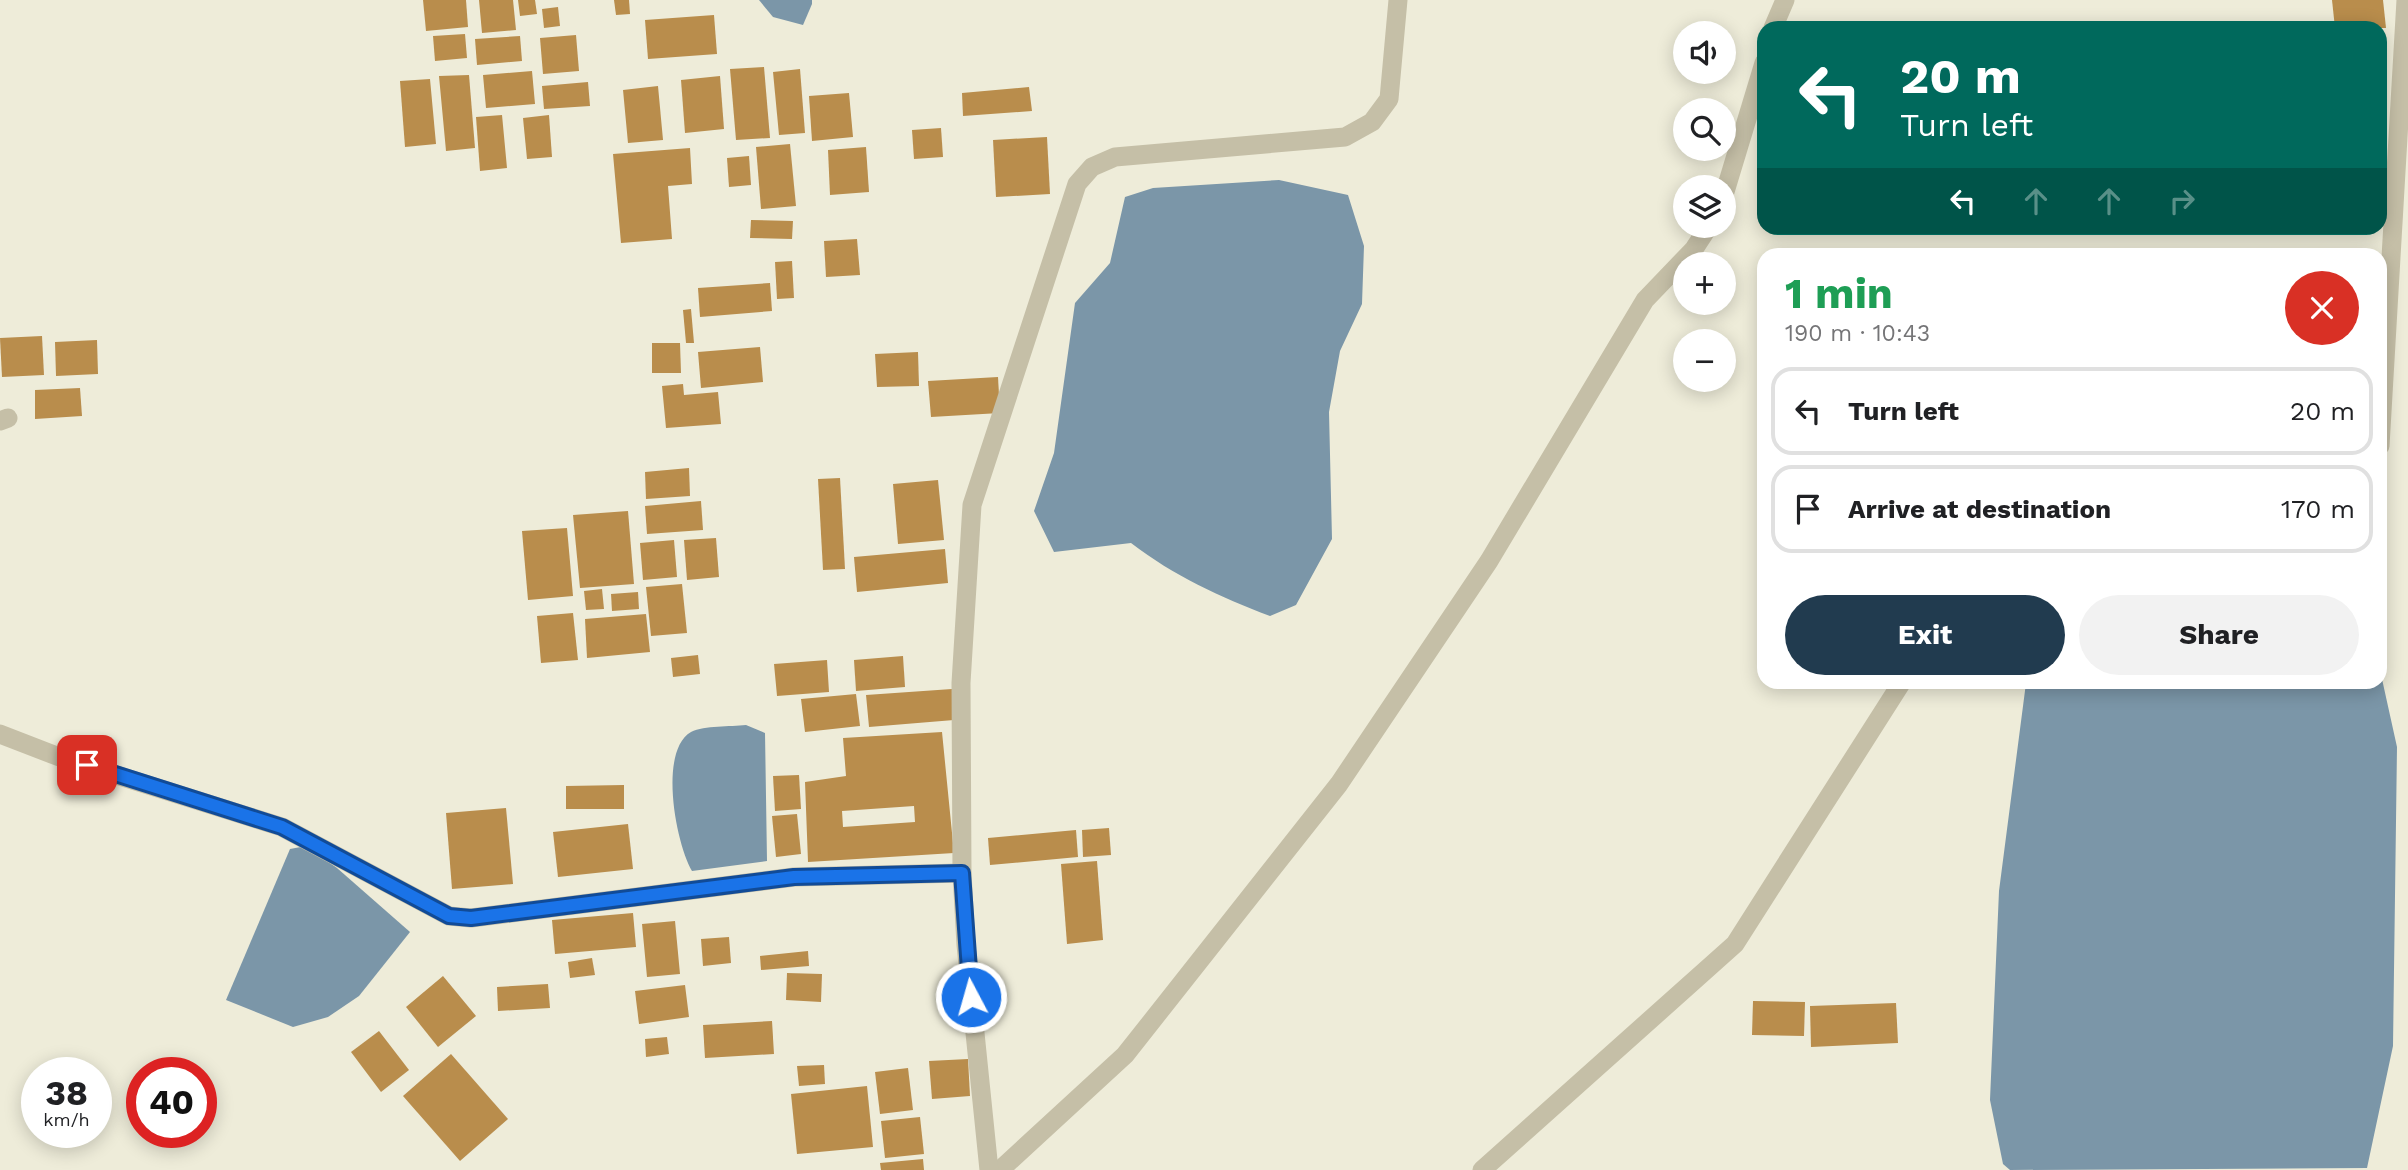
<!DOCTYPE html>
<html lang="en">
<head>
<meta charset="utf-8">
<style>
	:root { --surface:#fff; --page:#f2f2f2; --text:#202124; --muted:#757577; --line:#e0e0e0; --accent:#213b4f }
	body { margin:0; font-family:"Work Sans",sans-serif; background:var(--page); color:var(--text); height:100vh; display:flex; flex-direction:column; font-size:26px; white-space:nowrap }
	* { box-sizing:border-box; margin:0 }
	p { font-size:23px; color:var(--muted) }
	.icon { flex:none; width:38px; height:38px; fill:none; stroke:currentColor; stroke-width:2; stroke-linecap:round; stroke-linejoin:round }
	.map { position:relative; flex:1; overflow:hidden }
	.drawer { position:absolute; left:1757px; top:248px; width:630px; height:441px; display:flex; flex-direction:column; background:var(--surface); border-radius:21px; box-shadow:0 4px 18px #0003 }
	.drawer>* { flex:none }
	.guide { position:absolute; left:1757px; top:21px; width:630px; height:214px; border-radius:21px; box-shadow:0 4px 18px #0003; background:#00695c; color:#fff; overflow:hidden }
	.buttons { position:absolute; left:1673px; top:21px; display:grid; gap:14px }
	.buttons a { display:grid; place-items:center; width:63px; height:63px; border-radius:50%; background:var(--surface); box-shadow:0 4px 18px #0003; font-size:35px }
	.speed { position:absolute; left:21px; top:1057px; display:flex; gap:14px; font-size:35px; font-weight:700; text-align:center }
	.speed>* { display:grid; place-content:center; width:91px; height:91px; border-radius:50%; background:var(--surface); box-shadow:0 4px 18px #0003; line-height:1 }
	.speed small { font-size:18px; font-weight:400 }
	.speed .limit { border:10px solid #d22; background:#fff; color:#111 }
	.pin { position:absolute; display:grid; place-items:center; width:60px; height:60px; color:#fff; margin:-30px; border-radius:14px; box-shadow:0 4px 10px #0006 }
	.me { position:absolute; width:77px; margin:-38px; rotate:354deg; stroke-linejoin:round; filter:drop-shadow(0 0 5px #0008) }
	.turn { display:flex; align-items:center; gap:24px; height:147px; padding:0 28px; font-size:32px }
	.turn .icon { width:91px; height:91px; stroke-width:2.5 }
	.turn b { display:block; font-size:49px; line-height:60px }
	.lanes { display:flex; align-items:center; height:66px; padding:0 28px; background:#0003; justify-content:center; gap:35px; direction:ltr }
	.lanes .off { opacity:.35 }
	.round { display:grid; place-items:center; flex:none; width:74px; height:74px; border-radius:37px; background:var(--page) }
	.summary { display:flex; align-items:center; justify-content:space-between; height:119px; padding:0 28px }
	h1 { font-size:42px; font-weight:700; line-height:52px; color:#1e9e55 }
	.button { display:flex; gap:14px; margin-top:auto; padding:14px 28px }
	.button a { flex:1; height:80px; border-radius:42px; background:var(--accent); color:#fff; font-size:28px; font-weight:700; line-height:80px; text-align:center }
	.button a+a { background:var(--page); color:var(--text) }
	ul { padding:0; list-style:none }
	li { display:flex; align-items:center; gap:21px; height:88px; margin:0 14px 10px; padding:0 14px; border:4px solid var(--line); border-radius:21px }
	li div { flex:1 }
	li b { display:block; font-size:26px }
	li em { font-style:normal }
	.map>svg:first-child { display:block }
	.water { fill:#7b96a8 }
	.building { fill:#b98d4c; fill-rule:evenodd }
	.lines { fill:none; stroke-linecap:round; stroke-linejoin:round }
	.minor { stroke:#c5bfa7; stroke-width:19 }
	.tertiary { stroke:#c5bfa7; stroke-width:19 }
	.route-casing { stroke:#114b97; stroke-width:18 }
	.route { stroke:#1a73e8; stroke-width:12 }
</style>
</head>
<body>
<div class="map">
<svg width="2408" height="1170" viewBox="0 0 2408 1170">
	<rect width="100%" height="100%" fill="#eeecd9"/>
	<!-- water -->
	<g class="water">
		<polygon points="759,0 812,0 812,4 803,25 773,17"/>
		<path d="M 1279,180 L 1348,195 L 1364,246 L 1362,304 L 1340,351 L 1329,412 L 1332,539 L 1296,605 L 1270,616 C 1220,597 1174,576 1131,543 L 1054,552 L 1034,511 L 1054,453 L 1075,303 L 1110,263 L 1125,197 L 1153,188 Z"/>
		<polygon points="2380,670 2397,747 2393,1046 2367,1168 2010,1170 2003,1164 1990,1100 1999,891 2026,683 2380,682"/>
		<path d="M 746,725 L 765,733 L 767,861 L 692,871 C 676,844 658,751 691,732 C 705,725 730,727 746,725 Z"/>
		<polygon points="306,846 337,868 410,932 359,996 328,1017 293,1027 226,1000 290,849"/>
	</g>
	<!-- building -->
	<g class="building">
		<polygon points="423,0 466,0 468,27 426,31"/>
		<polygon points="479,0 513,0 516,30 482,33"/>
		<polygon points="518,0 535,0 537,14 520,16"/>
		<polygon points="614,0 629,0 630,14 616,15"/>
		<polygon points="2332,0 2383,0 2386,28 2335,28"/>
		<polygon points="558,7 560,26 544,28 542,9"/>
		<polygon points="714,15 717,54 648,59 645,20"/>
		<polygon points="465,34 467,58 435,61 433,36"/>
		<polygon points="576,35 579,71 543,74 540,38"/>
		<polygon points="520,36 522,61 477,65 475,39"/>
		<polygon points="764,67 770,138 736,140 730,69"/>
		<polygon points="800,69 805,133 779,135 773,72"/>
		<polygon points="532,71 535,104 486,108 483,75"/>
		<polygon points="469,75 475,148 446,151 439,76"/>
		<polygon points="720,76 724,129 685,133 681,80"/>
		<polygon points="430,79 436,144 405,147 400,81"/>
		<polygon points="588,82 590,106 544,109 542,86"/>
		<polygon points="658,86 663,140 628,143 623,90"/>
		<polygon points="1029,87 1032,111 963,116 962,93"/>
		<polygon points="849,93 853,137 812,141 809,96"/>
		<polygon points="502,115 507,168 480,171 476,117"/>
		<polygon points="549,115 552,157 527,159 523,118"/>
		<polygon points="941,128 943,157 914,159 912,130"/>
		<polygon points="1047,137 1050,194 996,197 993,140"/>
		<polygon points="790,144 796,206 761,209 756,147"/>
		<polygon points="866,147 869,192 830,195 828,150"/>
		<polygon points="690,148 692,184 668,186 672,239 621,243 613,154"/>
		<polygon points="749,156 751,185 729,187 727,158"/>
		<polygon points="751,220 793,221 792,239 750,238"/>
		<polygon points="857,239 860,275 826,277 824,241"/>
		<polygon points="792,261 794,298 777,299 775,262"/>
		<polygon points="770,283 772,311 700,317 698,288"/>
		<polygon points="691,309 694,343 686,343 683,310"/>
		<polygon points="42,336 44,375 2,377 0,338"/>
		<polygon points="97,340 98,374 56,376 55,342"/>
		<polygon points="652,343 680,343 681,373 652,373"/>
		<polygon points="760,347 763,382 701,388 698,352"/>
		<polygon points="918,352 919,386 877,387 875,354"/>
		<polygon points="998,377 1000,413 931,417 928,381"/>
		<polygon points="683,384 684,395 718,392 721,424 666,428 662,386"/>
		<polygon points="80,388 82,416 35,419 35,390"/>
		<polygon points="689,468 690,496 646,499 645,472"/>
		<polygon points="840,478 845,569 823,570 818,479"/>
		<polygon points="938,480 944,540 898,544 893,484"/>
		<polygon points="701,501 703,530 647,534 645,506"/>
		<polygon points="628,511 634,584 580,588 573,515"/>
		<polygon points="567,528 573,596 528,600 522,531"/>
		<polygon points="716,538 719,577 687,580 684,540"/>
		<polygon points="674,540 677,577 643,580 640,543"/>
		<polygon points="945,549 948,583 857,592 854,557"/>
		<polygon points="682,584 687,633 651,636 646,587"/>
		<polygon points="602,589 604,609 586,610 584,591"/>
		<polygon points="638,592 639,609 612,611 611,594"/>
		<polygon points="573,613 578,660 541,663 537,616"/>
		<polygon points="646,614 650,652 587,658 585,619"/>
		<polygon points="698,655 700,674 673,677 671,658"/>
		<polygon points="903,656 905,687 856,691 854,660"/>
		<polygon points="827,660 829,692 777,696 774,664"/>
		<polygon points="952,689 954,720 869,727 866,695"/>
		<polygon points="856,694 860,726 805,732 801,699"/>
		<path d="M 942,732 L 954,853 L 808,862 L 805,782 L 846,776 L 843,738 ZM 914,806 L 915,822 L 843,827 L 842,811 Z"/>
		<polygon points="799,775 801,809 775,811 773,776"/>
		<polygon points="624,785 624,809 566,809 566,786"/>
		<polygon points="506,808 513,884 452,889 446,813"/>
		<polygon points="797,814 801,854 776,857 772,816"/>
		<polygon points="628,824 633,869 558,877 553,832"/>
		<polygon points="1109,828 1111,855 1083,857 1082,830"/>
		<polygon points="1076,830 1078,857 990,865 988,838"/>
		<polygon points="1097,861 1103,940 1067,944 1061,864"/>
		<polygon points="633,913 636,947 555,954 552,920"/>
		<polygon points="675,921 680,974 647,977 642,924"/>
		<polygon points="729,937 731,963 703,966 701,939"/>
		<polygon points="808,951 809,966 761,970 760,956"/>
		<polygon points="592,958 595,975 570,978 568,962"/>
		<polygon points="787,973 822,974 821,1002 786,1000"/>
		<polygon points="443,976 476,1016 438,1047 406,1007"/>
		<polygon points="548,984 550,1008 498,1011 497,987"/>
		<polygon points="685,985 689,1017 639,1024 635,991"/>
		<polygon points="1753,1001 1805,1002 1804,1036 1752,1035"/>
		<polygon points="1896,1003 1898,1043 1811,1047 1810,1006"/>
		<polygon points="772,1021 774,1054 705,1058 703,1025"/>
		<polygon points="379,1031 409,1070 381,1092 351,1052"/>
		<polygon points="667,1037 669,1054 646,1057 645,1039"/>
		<polygon points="451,1054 508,1119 460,1161 403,1096"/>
		<polygon points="968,1059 970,1096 932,1099 929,1061"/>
		<polygon points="824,1065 825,1084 799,1086 797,1066"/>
		<polygon points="908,1068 913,1110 880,1114 875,1072"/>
		<polygon points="867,1086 873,1147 797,1154 791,1094"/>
		<polygon points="920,1117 924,1154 885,1158 881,1121"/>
		<polygon points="923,1159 924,1170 881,1170 880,1163"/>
	</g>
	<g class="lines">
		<!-- minor -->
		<g class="minor">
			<polyline points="1773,28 1785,0"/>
			<polyline points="1724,195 1764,63"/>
			<polyline points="0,421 8,418"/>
			<polyline points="0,734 62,758 282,827 449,916 471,918 794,877 962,873"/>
			<polyline points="1000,1170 1125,1055 1339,784 1489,561 1645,300 1694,249 1709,226"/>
		</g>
		<!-- tertiary -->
		<g class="tertiary">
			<polyline points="2380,446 2406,0"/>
			<polyline points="989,1170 966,945 962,873 961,683 972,505 1077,184 1092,167 1115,157 1345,137 1372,122 1389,99 1398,0"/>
			<polyline points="1482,1170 1735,944 1902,682"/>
		</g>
	</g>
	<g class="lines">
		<!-- route casing -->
		<g class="route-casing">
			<polyline id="route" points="87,765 282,827 449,916 471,918 794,877 962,873 971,997"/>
		</g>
		<!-- route -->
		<use href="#route" class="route"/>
	</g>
</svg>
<div class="buttons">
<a><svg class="icon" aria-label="sound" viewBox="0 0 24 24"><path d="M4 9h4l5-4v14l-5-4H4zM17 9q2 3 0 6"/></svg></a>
<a><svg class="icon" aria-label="search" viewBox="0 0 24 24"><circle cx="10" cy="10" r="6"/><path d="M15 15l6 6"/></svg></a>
<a><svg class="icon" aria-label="layers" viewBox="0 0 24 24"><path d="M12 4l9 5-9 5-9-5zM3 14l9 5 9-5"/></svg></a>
<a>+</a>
<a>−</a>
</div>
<div class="speed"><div>38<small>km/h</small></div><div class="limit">40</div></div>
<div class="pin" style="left:87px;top:765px;background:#d93025"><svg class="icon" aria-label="arrive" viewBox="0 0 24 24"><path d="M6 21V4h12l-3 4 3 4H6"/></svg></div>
<svg class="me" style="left:971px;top:997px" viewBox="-20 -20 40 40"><circle r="17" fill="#1a73e8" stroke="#fff" stroke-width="3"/><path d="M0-11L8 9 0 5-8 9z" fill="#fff"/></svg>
<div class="guide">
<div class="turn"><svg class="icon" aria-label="left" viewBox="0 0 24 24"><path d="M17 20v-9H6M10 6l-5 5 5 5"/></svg><div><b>20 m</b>Turn left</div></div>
<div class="lanes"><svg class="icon" aria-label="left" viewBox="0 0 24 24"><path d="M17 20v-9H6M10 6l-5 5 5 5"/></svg><svg class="icon off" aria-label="ahead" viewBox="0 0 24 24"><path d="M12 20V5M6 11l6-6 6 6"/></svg><svg class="icon off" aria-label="ahead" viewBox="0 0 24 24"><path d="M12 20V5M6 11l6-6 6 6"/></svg><svg class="icon off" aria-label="right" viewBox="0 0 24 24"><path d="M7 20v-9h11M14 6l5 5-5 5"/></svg></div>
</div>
<section class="drawer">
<div class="summary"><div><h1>1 min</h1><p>190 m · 10:43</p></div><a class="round" style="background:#d93025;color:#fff"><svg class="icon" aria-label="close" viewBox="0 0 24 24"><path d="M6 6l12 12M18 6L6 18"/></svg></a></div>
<ul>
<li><svg class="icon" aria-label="left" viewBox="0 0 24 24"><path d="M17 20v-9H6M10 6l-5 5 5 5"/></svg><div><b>Turn left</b></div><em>20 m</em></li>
<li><svg class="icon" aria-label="arrive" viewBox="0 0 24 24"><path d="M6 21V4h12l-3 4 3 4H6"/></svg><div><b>Arrive at destination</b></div><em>170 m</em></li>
</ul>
<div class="button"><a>Exit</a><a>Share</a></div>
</section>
</div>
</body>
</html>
